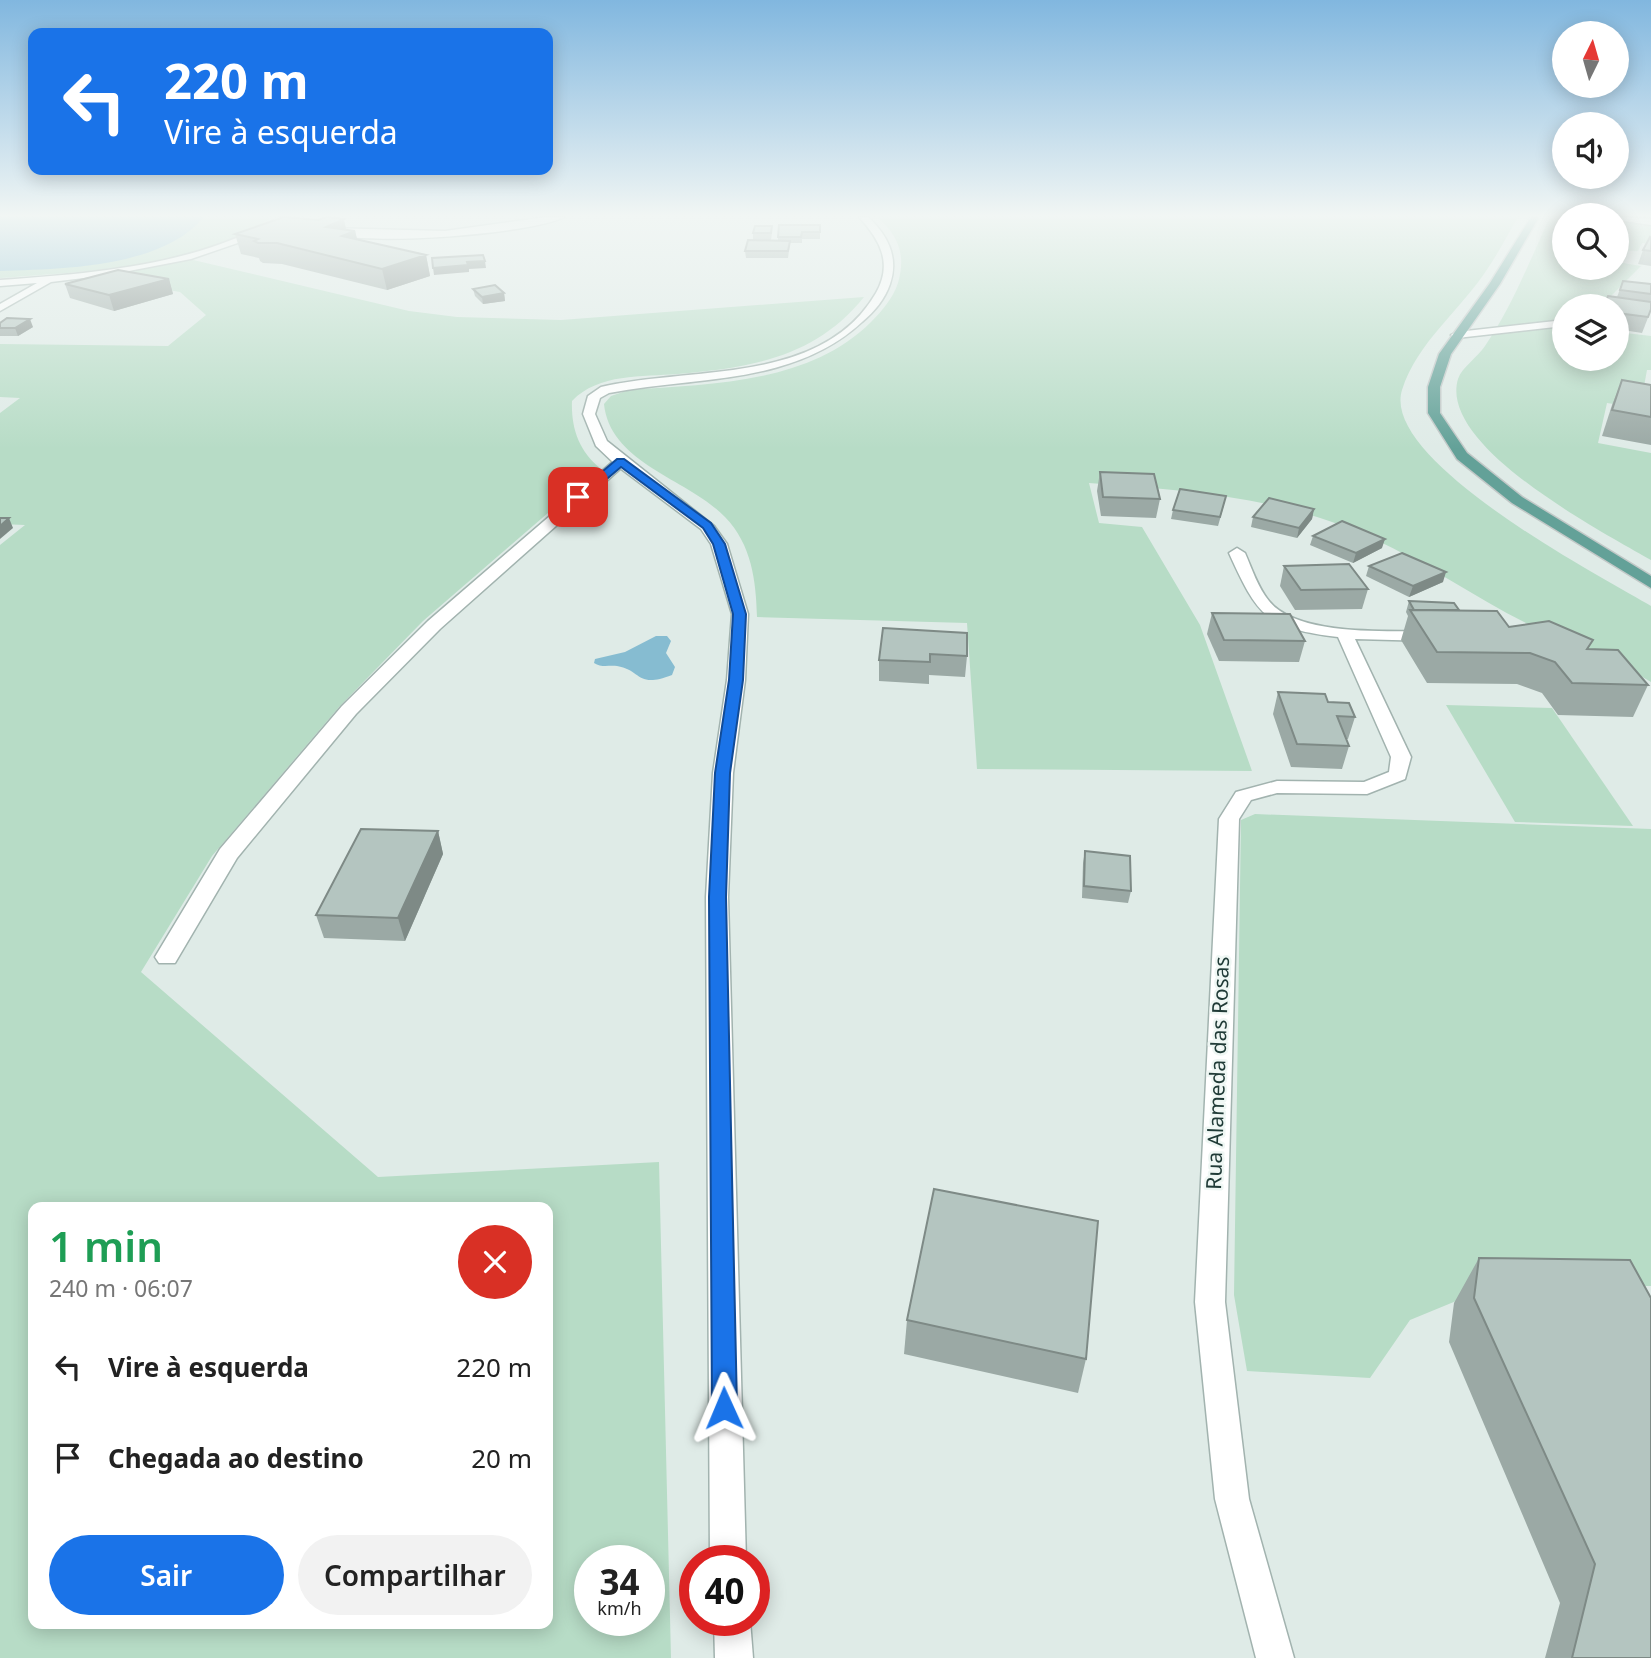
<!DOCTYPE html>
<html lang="pt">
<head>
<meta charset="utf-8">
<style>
	:root { --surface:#fff; --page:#f2f2f2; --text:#222; --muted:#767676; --accent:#1a73e8 }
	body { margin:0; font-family:"Noto Sans",sans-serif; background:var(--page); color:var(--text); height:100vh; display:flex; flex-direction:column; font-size:26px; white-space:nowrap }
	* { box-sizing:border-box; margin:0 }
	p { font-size:23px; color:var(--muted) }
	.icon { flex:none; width:38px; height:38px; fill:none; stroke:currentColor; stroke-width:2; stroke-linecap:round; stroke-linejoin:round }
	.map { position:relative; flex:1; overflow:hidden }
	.sheet { position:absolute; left:28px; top:1202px; width:525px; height:427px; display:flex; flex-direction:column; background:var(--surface); border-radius:14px; box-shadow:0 4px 18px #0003 }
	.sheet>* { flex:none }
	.hud { position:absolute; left:28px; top:28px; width:525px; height:147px; border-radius:14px; box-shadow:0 4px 18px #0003; background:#1a73e8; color:#fff; overflow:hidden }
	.needle { width:46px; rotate:5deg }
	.tools { position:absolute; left:1552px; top:21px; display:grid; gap:14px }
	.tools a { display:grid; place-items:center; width:77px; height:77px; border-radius:50%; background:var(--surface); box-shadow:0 4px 18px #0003; font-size:35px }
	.speed { position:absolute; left:574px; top:1545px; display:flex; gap:14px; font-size:35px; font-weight:700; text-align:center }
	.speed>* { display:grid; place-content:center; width:91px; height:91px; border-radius:50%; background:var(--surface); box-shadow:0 4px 18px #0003; line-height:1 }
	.speed small { font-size:18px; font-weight:400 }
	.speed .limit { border:10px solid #d22; background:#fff; color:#111 }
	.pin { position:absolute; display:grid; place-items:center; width:60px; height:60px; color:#fff; margin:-30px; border-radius:14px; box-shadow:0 4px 10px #0006 }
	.me { position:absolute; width:77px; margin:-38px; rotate:359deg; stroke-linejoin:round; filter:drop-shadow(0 0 5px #0008) }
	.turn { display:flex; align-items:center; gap:24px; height:147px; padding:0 21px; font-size:32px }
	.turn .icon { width:91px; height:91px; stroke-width:2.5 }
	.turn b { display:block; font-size:49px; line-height:60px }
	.round { display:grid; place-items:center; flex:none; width:74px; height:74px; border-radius:37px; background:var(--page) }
	.summary { display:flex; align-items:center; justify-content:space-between; height:119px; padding:0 21px }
	h1 { font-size:42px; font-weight:600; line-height:52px; color:#1e9e55 }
	.cta { display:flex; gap:14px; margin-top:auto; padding:14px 21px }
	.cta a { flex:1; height:80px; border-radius:42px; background:var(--accent); color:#fff; font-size:28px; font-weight:600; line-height:80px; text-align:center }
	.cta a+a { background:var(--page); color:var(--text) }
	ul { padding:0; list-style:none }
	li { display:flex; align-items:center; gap:21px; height:91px; padding:0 21px }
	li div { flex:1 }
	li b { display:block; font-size:26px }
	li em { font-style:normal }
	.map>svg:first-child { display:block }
	.green { fill:#b7dcc6; fill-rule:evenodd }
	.water { fill:#86bcd1 }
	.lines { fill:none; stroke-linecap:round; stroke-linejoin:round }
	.service-casing { stroke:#a2b3af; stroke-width:3 }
	.minor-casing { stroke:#a2b3af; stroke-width:3 }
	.tertiary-casing { stroke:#a2b3af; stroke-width:3 }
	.primary-casing { stroke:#c1c8c7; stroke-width:3 }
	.service { fill:#fff; fill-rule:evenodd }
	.minor { fill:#fff; fill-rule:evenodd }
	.tertiary { fill:#fff; fill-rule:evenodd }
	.primary { fill:#63a198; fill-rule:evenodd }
	.wall { fill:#9ba9a5 }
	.shaded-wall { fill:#7e8a86 }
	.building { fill:#b4c5c0; stroke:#7e8a86; stroke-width:2 }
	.route { fill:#1a73e8; stroke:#114b97; stroke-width:2 }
	.labels { text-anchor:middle; stroke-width:5; stroke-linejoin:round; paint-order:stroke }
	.near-street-label { font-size:21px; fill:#203b37; stroke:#eff7f4 }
</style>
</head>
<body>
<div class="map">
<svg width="1651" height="1658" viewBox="0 0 1651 1658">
	<rect width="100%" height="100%" fill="#dfebe7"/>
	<!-- green -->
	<g class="green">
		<path d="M 0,217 L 273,217 C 193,268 92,271 0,278 Z"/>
		<path d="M 877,217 L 1518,217 C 1508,234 1499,252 1488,268 C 1462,309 1417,342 1402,390 C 1380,461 1600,576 1651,606 L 1651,682 C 1614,659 1575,646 1536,628 C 1480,601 1430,565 1374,539 C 1285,497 1185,490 1089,483 L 1099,523 L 1142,527 L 1200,625 L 1252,771 L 977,769 L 967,623 L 757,617 C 756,581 752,545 725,517 C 689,479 610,464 604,404 L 611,396 L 629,390 C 710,384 809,384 871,322 C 882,311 893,298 898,283 C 906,255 899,236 877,217 Z"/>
		<path d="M 1550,217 L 1564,217 L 1564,268 L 1617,268 L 1617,262 L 1641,266 L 1609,298 L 1589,296 L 1581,306 L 1564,306 L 1564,359 L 1617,359 L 1617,332 L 1651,336 L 1651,370 L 1647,370 L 1640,408 L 1607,403 L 1598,443 L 1651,453 L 1651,560 C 1602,532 1438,446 1458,379 C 1462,367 1478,357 1485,346 C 1512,307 1530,260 1550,217 Z"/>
		<polygon points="1617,221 1651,224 1651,244 1642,243 1638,251 1617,250"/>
		<path d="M 189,259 L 409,311 L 457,317 L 561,320 L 864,297 C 816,357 751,368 678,374 C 642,377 599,373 572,401 C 571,428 579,451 600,468 L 423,621 L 339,707 L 212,856 L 141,972 L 378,1177 L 659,1162 L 671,1658 L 0,1658 L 0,545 L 25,525 L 0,524 L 0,413 L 20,398 L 0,397 L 0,344 L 168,346 L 206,315 L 180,292 L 97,278 ZM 33,1208 L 548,1208 L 548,1624 L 33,1624 ZM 590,1561 L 649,1561 L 649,1620 L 590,1620 Z"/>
		<polygon points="1446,705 1552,708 1633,826 1515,822"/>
		<polygon points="1255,814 1651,829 1651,1286 1495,1285 1410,1320 1370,1378 1247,1371 1234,1295 1241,820"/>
	</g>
	<!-- water -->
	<g class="water">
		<path d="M 0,217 L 204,217 C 162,268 61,269 0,271 Z"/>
		<path d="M 656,636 L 667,636 L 671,641 L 666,653 L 675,667 L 672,675 C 636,689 642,670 617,666 C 608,665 602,668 594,663 L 595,659 L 625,652 Z"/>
	</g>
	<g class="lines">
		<!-- service casing -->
		<g class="service-casing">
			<g id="service">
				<polygon points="1564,320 1564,326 1457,338 1451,335 1457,332"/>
				<polygon points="616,459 628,462 440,629 356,714 237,858 175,963 159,963 155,957 220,849 342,706 428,621"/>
			</g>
		</g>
		<!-- minor casing -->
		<g class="minor-casing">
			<g id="minor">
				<path d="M 279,217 L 290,217 L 261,235 L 191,259 L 108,275 L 51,282 L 0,311 L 0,304 L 37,283 L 0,286 L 0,280 C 95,273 195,266 279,217 Z"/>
				<path d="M 547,217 L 564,217 C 534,234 351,248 324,231 L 328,228 L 445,231 Z"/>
				<polygon points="1617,217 1651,219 1651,225 1617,220"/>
				<path d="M 1237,548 L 1245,553 C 1252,569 1258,588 1269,601 C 1297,636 1388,631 1430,631 L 1439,636 L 1430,641 L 1355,639 L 1411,757 L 1405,779 L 1367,794 L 1277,793 L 1251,800 L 1239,819 L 1225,1302 L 1249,1499 L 1294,1658 L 1256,1658 L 1215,1499 L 1195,1302 L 1219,819 L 1236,792 L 1277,781 L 1364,782 L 1389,772 L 1391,757 L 1338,637 C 1266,628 1258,617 1229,553 Z"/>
			</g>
		</g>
		<!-- tertiary casing -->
		<g class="tertiary-casing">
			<g id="tertiary">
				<path d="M 859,217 L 868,217 C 888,235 899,258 890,284 C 885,299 874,312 862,322 C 793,386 695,376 609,393 L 600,398 L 595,414 L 607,441 L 714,526 L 727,544 L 748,614 L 745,680 L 733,773 L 728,897 L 746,1561 L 710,1561 L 706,897 L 713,773 L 727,680 L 732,614 L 711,544 L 701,529 L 616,465 L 596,446 L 583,414 L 588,396 L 601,387 C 690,366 822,386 876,293 C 893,263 880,240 859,217 Z"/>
				<polygon points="714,1620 750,1620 753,1658 715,1658"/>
			</g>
		</g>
		<!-- primary casing -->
		<g class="primary-casing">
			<polygon id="primary" points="1531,217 1539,217 1500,284 1451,354 1440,387 1440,413 1467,453 1522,497 1651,576 1651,588 1512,503 1457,459 1428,413 1428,387 1439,354 1490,283"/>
		</g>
		<!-- service -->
		<use href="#service" class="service"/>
		<!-- minor -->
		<use href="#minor" class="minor"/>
		<!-- tertiary -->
		<use href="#tertiary" class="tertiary"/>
		<!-- primary -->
		<use href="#primary" class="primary"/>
	</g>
	<!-- wall -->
	<g class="wall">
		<polygon points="820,225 820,239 802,239 802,243 790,243 788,258 746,258 745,251 778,241 778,237"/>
		<polygon points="346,230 355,231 357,239 426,255 430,276 387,290 282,264 263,263 260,261 259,258 241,254 235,234"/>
		<polygon points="753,233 772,233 771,240 753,240"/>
		<polygon points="1651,238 1651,266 1638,264 1643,250"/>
		<polygon points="169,279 173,294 114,311 70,298 65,284"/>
		<polygon points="1623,281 1651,284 1651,310 1642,333 1617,329 1617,297"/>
		<polygon points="473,289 504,293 505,301 483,304 475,296"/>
		<polygon points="0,323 33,327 18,336 0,336"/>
		<polygon points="1622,380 1651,385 1651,445 1602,436 1612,405"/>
		<polygon points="1100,472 1160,499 1156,518 1101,516 1097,491"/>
		<polygon points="1224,505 1218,526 1171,519 1173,510"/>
		<polygon points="1314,509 1312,519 1297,538 1251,527 1253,517"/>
		<polygon points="1313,536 1382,548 1353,563 1310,545"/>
		<polygon points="1284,566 1368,589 1362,609 1295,610 1280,586"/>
		<polygon points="1369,566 1443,582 1409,597 1366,576"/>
		<polygon points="1409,601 1459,610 1509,627 1593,640 1588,649 1648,685 1633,717 1558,715 1542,693 1517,684 1427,683 1401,640 1408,616 1406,612"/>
		<polygon points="1212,613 1305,641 1299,662 1219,661 1207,634"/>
		<polygon points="883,628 967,656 965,677 929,675 929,684 879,681 879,660"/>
		<polygon points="1278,692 1355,717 1348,739 1346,739 1349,746 1342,769 1291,767 1273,714"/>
		<polygon points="438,831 443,854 405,941 324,938 316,915"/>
		<polygon points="1085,851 1131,891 1128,903 1082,898 1083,863"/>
		<polygon points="1479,1258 1651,1658 1545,1658 1560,1603 1449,1342 1454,1303"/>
		<polygon points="907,1320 1086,1359 1078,1393 904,1354"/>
	</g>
	<!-- shaded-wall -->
	<g class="shaded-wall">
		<polygon points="344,219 347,234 355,231 360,251 326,227"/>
		<polygon points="426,255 430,276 387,290 382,269"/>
		<polygon points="485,261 486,268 469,269 469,272 434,275 433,268 467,262"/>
		<polygon points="169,279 173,294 114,311 109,295"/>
		<polygon points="504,293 505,301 483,304 482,297"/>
		<polygon points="30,319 33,327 18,336 15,328"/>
		<polygon points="1314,509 1312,519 1297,538 1299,528"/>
		<polygon points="9,518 13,528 0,539 0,526"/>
		<polygon points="1385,539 1382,548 1353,563 1356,553"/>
		<polygon points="1446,572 1443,582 1409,597 1413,586"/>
		<polygon points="438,831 443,854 405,941 398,918"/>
	</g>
	<!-- building -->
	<g class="building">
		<polygon points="284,217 318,220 327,217 344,219 326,227 355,231 342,236 426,255 382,269 277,243 258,243 254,241 258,239 235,234"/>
		<polygon points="779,225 820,225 820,232 802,232 801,237 778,237"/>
		<polygon points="755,226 772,226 771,233 753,233"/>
		<polygon points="1650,237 1651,238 1651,251 1643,250"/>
		<polygon points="748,240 790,241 788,251 745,251"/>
		<polygon points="483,255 485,261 467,262 468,265 433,268 432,258"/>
		<polygon points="118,270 169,279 109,295 65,284"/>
		<polygon points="1623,281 1651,284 1651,294 1620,290"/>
		<polygon points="495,285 504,293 482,297 473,289"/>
		<polygon points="1608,296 1651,302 1651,309 1648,317 1617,313 1617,306 1604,306"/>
		<polygon points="7,318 30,319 15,328 0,328 0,323"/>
		<polygon points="1622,380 1651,385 1651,417 1612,410"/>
		<polygon points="1100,472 1154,474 1160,499 1103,497"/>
		<polygon points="1180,489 1226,496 1220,517 1173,510"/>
		<polygon points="1269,498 1314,509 1299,528 1253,517"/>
		<polygon points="0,518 9,518 0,526"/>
		<polygon points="1342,521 1385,539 1356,553 1313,536"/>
		<polygon points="1402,553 1446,572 1413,586 1369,566"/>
		<polygon points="1349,564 1368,589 1301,590 1284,566"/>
		<polygon points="1409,601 1454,603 1459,610 1414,610"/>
		<polygon points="1410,610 1497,611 1509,627 1549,621 1593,640 1587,649 1618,650 1648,685 1572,683 1555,662 1530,653 1437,652"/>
		<polygon points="1212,613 1290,614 1305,641 1224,640"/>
		<polygon points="883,628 967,633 967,656 930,654 930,662 879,660"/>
		<polygon points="1278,692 1325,694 1328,702 1349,703 1355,717 1337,716 1349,746 1297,744"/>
		<polygon points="361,829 438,831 398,918 316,915"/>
		<polygon points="1085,851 1130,856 1131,891 1084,886"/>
		<polygon points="934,1189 1098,1221 1086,1359 907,1320"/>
		<polygon points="1479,1258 1630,1260 1651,1298 1651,1658 1572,1658 1595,1564 1474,1298"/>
	</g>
	<!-- sky -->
	<linearGradient id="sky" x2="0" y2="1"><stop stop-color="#81b7df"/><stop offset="0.48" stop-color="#f1f6f4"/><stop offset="1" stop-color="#f1f6f4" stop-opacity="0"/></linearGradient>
	<rect width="1651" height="449" fill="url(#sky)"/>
	<!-- route -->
	<polygon class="route" points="617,459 624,459 711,523 725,544 746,614 743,680 730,773 726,897 737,1408 733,1416 724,1420 716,1416 712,1408 709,897 715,773 729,680 733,614 713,544 703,528 621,467 582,500 575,500 575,495"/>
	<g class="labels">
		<!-- near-street labels -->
		<g class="near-street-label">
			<text transform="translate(1218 1073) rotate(-88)" y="7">Rua Alameda das Rosas</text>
		</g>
	</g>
</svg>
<div class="tools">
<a><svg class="needle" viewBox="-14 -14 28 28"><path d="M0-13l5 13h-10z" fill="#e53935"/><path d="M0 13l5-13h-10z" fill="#767676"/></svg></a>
<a><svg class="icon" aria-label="sound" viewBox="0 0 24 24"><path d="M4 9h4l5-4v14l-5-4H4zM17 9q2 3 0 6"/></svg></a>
<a><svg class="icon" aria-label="search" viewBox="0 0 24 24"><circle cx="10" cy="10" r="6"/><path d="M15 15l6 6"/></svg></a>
<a><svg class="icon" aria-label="layers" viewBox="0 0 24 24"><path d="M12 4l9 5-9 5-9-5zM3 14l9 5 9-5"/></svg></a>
</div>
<div class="speed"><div>34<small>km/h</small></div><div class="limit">40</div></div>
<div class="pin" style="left:578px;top:497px;background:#d93025"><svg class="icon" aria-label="arrive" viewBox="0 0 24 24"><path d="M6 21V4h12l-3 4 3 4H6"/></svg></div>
<svg class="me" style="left:724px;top:1408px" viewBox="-20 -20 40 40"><path d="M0-17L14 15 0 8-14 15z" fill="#1a73e8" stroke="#fff" stroke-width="4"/></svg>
<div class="hud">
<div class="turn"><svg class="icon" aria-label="left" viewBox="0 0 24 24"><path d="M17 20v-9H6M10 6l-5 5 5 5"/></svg><div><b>220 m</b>Vire à esquerda</div></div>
</div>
<section class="sheet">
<div class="summary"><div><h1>1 min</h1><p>240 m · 06:07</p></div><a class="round" style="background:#d93025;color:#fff"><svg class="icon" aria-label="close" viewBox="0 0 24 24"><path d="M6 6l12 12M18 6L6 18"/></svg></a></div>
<ul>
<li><svg class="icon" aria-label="left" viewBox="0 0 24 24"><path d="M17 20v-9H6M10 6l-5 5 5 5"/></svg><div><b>Vire à esquerda</b></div><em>220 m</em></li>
<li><svg class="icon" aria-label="arrive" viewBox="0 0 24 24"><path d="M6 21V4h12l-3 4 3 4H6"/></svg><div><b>Chegada ao destino</b></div><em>20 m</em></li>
</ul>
<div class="cta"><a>Sair</a><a>Compartilhar</a></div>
</section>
</div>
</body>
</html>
